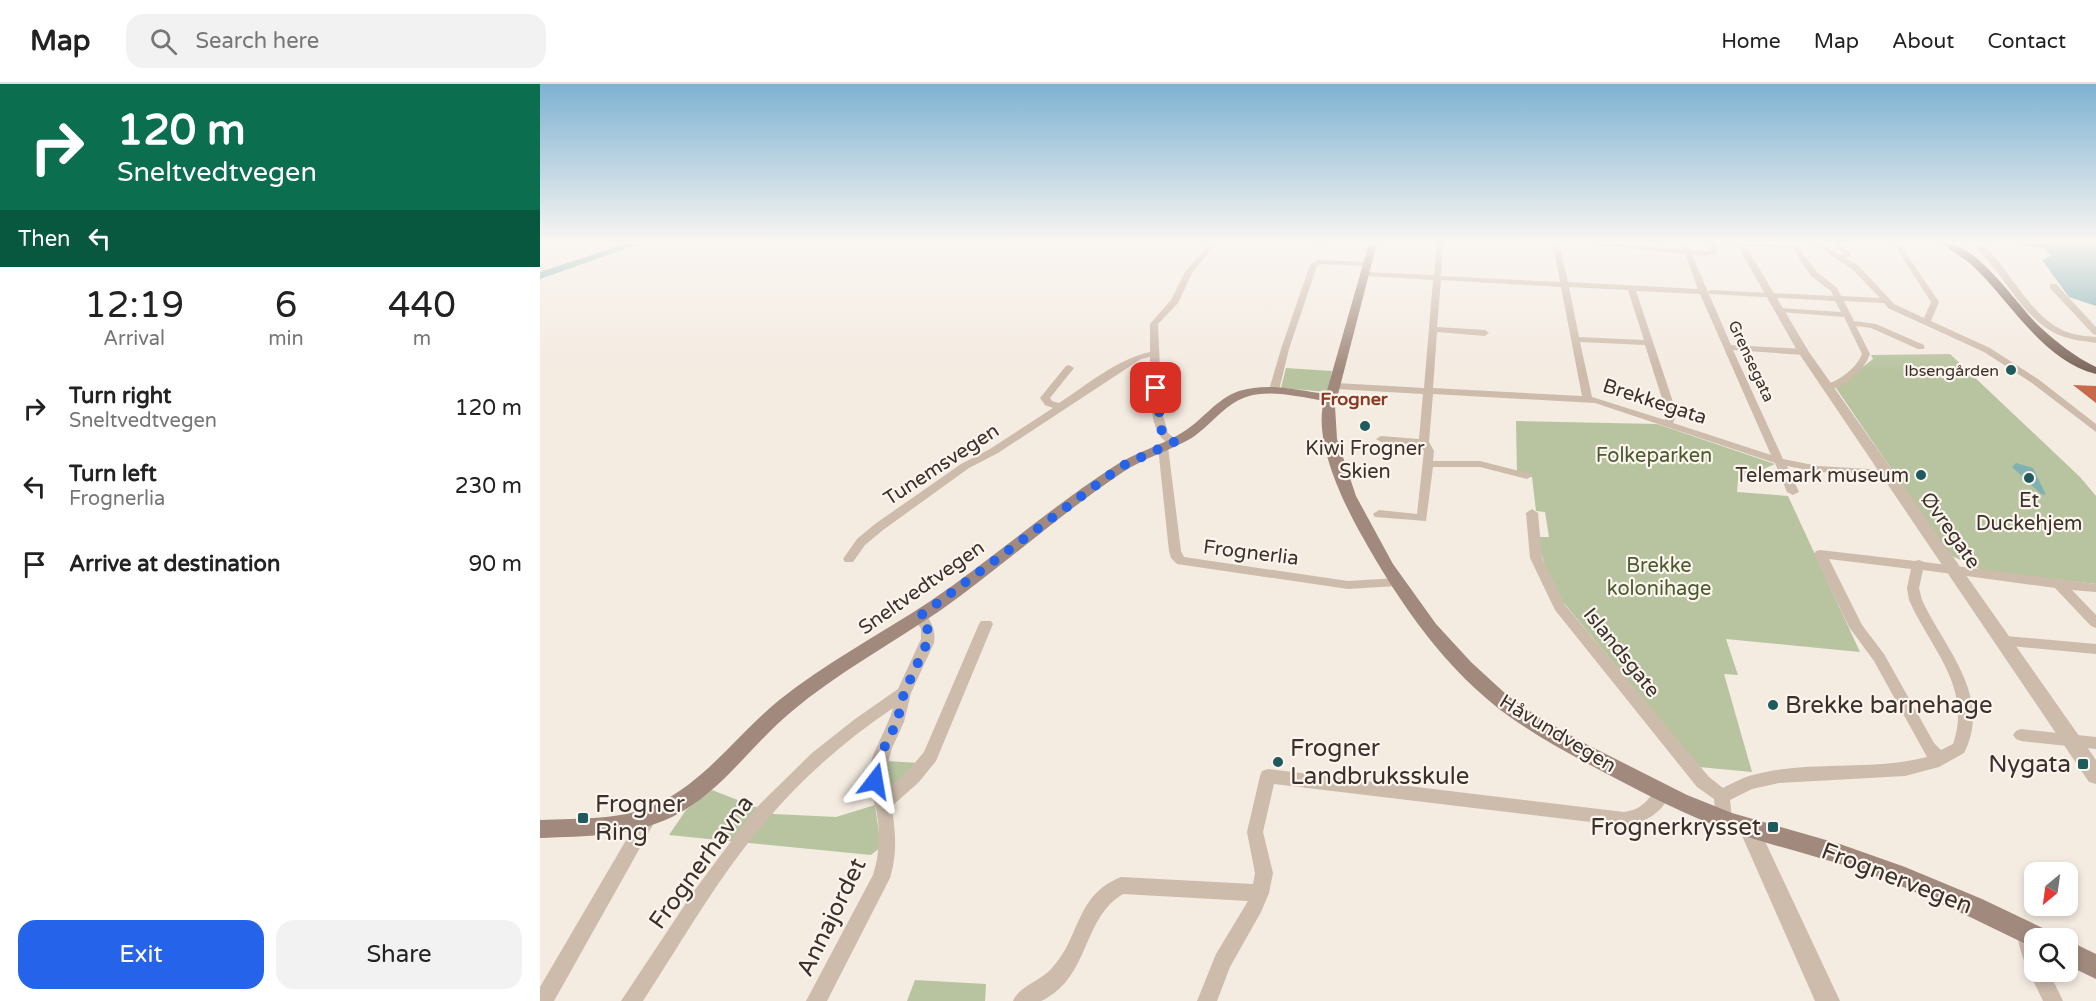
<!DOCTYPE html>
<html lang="en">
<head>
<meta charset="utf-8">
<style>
	:root { --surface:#fff; --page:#f2f2f2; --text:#222; --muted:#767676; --line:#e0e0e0; --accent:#2563eb }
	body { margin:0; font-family:"Varela Round",sans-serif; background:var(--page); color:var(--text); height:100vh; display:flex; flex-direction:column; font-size:22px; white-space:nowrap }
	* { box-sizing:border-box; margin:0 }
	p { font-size:20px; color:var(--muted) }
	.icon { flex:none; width:33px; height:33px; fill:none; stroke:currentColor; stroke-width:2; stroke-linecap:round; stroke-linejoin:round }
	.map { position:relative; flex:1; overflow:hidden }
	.sheet { display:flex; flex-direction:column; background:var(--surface); width:540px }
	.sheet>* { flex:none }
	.guide { background:#0b6e4f; color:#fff; overflow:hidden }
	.needle { width:39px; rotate:209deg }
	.fabs { position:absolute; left:1484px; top:778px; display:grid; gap:12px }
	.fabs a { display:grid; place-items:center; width:54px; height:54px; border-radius:12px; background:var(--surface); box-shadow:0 3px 9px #0003; font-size:30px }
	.pin { position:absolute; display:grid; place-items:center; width:51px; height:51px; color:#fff; margin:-26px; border-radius:12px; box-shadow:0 3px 9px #0006 }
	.me { position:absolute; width:66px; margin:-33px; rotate:14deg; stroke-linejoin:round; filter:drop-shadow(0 0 4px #0008) }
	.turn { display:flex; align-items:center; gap:21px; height:126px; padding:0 18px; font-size:27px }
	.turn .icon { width:78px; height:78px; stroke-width:2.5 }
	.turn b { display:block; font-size:42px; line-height:51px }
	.then { display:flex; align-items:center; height:57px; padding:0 18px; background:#0003; gap:12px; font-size:22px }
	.eta { display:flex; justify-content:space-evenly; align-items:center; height:102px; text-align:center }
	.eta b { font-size:36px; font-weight:600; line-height:42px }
	.action { display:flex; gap:12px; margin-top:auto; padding:12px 18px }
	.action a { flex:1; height:69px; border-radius:18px; background:var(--accent); color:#fff; font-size:24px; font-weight:600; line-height:69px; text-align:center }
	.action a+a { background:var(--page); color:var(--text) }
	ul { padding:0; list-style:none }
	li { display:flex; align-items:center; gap:18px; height:78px; padding:0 18px }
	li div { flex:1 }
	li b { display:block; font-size:22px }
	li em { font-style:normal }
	header { display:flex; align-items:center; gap:36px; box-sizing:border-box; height:84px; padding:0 30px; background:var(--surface); border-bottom:2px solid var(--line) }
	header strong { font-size:28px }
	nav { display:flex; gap:33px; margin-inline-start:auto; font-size:21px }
	.search { width:420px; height:54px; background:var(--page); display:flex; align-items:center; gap:15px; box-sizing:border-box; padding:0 21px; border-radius:18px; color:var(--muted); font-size:22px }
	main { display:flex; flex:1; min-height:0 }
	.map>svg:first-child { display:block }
	.green { fill:#b8c4a0 }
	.water { fill:#7fb0b2 }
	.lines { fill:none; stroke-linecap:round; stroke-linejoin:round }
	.river { fill:#7fb0b2; fill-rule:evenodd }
	.building { fill:#c8694b }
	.minor { fill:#cdbbac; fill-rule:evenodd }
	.tertiary { fill:#cdbbac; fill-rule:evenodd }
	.secondary { fill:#a18a7d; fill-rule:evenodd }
	.primary { fill:#7d675c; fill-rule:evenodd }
	.route { stroke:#2563eb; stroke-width:10; stroke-dasharray:0 18 }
	.poi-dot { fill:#1f5a5e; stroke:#fbf5ee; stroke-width:2 }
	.labels { text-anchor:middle; stroke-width:4.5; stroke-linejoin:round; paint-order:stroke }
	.far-street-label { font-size:16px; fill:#3b302b; stroke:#fbf5ee }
	.far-poi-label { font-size:16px; fill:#3b302b; stroke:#fbf5ee; text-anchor:end }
	.far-quarter-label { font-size:18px; font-weight:bold; fill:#8c3b22; stroke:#fbf5ee }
	.street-label { font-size:20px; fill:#3b302b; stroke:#fbf5ee }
	.poi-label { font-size:20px; fill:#3b302b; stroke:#fbf5ee }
	.park-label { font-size:20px; fill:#4a5a2e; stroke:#fbf5ee }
	.near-poi-label { font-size:24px; fill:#3b302b; stroke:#fbf5ee; text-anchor:start }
	.near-street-label { font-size:24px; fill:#3b302b; stroke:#fbf5ee }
</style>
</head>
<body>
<header>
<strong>Map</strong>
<div class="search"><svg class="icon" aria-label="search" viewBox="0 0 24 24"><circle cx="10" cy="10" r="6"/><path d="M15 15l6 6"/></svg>Search here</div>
<nav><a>Home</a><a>Map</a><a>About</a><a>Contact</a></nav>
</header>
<main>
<section class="sheet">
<div class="guide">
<div class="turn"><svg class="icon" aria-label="right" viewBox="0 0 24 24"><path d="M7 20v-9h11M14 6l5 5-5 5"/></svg><div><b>120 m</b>Sneltvedtvegen</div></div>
<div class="then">Then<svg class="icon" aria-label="left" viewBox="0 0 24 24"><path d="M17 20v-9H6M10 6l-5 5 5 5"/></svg></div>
</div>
<div class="eta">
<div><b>12:19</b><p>Arrival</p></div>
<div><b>6</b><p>min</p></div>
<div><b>440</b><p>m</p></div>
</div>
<ul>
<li><svg class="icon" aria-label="right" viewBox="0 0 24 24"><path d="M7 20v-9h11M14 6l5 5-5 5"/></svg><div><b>Turn right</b><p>Sneltvedtvegen</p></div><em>120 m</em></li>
<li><svg class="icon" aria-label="left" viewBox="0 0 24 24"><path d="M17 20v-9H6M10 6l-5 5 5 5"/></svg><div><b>Turn left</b><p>Frognerlia</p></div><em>230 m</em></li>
<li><svg class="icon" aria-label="arrive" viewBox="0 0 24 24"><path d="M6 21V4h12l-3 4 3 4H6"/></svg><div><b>Arrive at destination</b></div><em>90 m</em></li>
</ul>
<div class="action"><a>Exit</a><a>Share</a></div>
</section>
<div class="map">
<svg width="1556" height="917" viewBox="0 0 1556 917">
	<rect width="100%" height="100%" fill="#f4ebe1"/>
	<!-- green -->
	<g class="green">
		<polygon points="1410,270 1540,393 1556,412 1556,500 1443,487 1410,471 1296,304 1333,275 1331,271"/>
		<polygon points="746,284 792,287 788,308 741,304"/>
		<path d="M 976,337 L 1117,340 L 1235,380 L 1198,396 L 1197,408 L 1248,412 L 1320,568 L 1186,555 L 1198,591 L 1184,590 L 1212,688 L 1159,683 L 1019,513 C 1010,489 1001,479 998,453 L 1009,453 L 1005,428 L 996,427 L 992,393 L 977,391 Z"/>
		<polygon points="346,677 380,679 352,706 345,704 342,693"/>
		<polygon points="172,706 234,730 296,733 335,721 341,763 331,771 129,751 146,726"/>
		<polygon points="375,896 446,900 445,917 367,917"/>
	</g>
	<!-- water -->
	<g class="water">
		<polygon points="1481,159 1556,159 1556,222 1529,213 1502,176 1511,172 1504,164 1486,162"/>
		<polygon points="1476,379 1493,384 1506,411 1501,410 1472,383"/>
	</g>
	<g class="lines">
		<!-- river -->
		<polygon class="river" points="88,159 102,159 0,195 0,188"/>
	</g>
	<!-- building -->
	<polygon class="building" points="1533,301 1556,302 1556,319"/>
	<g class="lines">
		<!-- minor -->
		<g class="minor">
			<path d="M 670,159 L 676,159 L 652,189 L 638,219 L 618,240 L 622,328 L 628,349 L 639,358 L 638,360 C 605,365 610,293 610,273 L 601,275 L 458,369 L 429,384 L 343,446 L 325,461 L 313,478 L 305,478 L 303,475 L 317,455 L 335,440 L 421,380 L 450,365 L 513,324 L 505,321 L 500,314 L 526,282 L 529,281 L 534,284 L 510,314 L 512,317 L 519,319 C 547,301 577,275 610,268 L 610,240 L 631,216 L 645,188 Z"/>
			<polygon points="780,159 786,159 781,164 777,162"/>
			<path d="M 897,159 L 903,159 L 901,192 L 1020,198 L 1013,159 L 1019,159 L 1028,198 L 1158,205 L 1145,170 L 1054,161 L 1051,159 L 1072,159 L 1143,166 L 1141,159 L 1147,159 L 1150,166 L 1170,167 L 1170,159 L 1250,161 L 1249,159 L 1255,159 L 1277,188 L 1297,204 L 1301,212 L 1340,214 L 1312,185 L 1272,159 L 1279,159 L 1300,171 L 1303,170 L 1294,159 L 1300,159 L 1311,171 L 1305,174 L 1318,181 L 1354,220 L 1384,234 L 1391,218 L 1353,159 L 1359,159 L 1399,218 L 1391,237 L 1450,264 L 1498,295 L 1556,340 L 1556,348 L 1492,299 L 1444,268 L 1348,224 L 1344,219 L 1304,217 L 1314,237 L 1336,240 L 1384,261 L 1384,265 L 1378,265 L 1331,244 L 1316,242 L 1330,270 C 1324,287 1303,307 1285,305 L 1285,301 C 1300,296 1316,285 1322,270 L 1304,233 L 1240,228 L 1236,226 L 1240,224 L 1301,228 L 1295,217 L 1171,210 L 1167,208 L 1171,206 L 1293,212 L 1291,207 L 1271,192 L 1253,165 L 1180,160 L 1177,161 L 1177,170 L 1165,172 L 1152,171 L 1191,261 L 1264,265 L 1268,268 L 1264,271 L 1193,266 L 1243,375 L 1278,382 L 1346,386 L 1351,389 L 1350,391 L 1278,388 L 1247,382 L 1259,408 L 1253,411 L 1247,408 L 1235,379 L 1055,319 L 893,310 L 889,358 L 894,367 L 893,377 L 940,377 L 991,390 L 992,392 L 987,395 L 940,383 L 893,383 L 886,437 L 835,433 L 833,430 L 839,426 L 877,430 L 884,367 L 880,361 L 841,358 L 836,355 L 841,352 L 879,355 L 883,310 L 796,305 L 791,302 L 796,299 L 884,304 L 893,196 L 825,192 L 821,190 L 825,188 L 894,191 ZM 901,196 L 1021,203 L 1042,312 L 893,304 L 897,248 L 945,252 L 949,249 L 945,246 L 897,243 ZM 1029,203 L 1088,206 L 1104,256 L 1039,253 ZM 1096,207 L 1160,210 L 1231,371 L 1133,339 L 1137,330 ZM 1040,258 L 1105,261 L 1127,330 L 1125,336 L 1052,313 Z"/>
			<path d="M 1438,162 L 1444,162 C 1472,188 1488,230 1524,247 C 1534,251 1545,252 1556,253 L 1556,259 C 1544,257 1531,256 1519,251 C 1482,235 1466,192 1438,166 Z"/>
			<polygon points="778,176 828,178 832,180 828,182 780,180 777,182 749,265 739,306 734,309 731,308 729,306 741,265 770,181"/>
			<polygon points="1510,200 1516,200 1556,243 1556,251 1553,250 1510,204"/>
			<polygon points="623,360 628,363 641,467 644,473 808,497 857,494 863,498 857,502 808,505 637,480 631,474 629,467 618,363"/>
			<path d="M 992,425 L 998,429 L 1002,474 L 1025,521 L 1169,693 L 1183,704 C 1191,700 1200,695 1209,692 C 1267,675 1329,688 1387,673 L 1334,577 L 1309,543 L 1274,470 L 1276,467 L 1280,466 L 1375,477 L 1379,476 L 1384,478 L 1556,500 L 1556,508 L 1532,506 L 1556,531 L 1556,544 L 1551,542 L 1515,504 L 1383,486 L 1379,504 L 1382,516 C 1404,564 1453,612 1424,669 L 1399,683 L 1365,692 L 1239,699 L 1212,705 L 1190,716 L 1192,735 L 1190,740 L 1184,742 L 1178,740 L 1176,735 L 1174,715 L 1157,703 L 1015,526 L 990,474 L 986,429 ZM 1289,475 L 1371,485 L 1367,504 L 1369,516 C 1390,564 1433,603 1413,660 L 1401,666 L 1394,659 L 1344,570 L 1322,541 Z"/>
			<path d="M 380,527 L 385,529 C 392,539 396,547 394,559 L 371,609 L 364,638 L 352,664 L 343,697 L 345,707 L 367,688 L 384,668 L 439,540 L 441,537 L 451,537 L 453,540 L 396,677 L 379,698 L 352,722 C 355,749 358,767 350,794 L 287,917 L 266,917 L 333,791 C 340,770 341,743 335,721 C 333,713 328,708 327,699 C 326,676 347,647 353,624 C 307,655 263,693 227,736 C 179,791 143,856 103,917 L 81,917 L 154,807 L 215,725 L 272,669 L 315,635 L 358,605 L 381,555 L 381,545 L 373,532 L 375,529 Z"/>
			<polygon points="1465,552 1556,560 1556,570 1460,561 1458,557 1460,553"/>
			<polygon points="1481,645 1556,653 1556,665 1481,657 1476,655 1473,651 1476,647"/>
			<path d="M 728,685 L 1084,728 C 1091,727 1097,725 1102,721 C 1112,714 1116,699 1129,704 L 1131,709 C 1122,729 1105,739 1084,742 L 734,700 L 723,748 L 733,789 L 729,809 L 721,828 L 690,883 L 677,917 L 657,917 L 676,870 L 708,817 L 583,810 C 545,832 549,884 513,910 C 509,912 505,916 501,917 C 493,917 481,917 473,917 C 479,902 501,897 512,884 C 541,853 535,811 581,793 L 713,800 L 715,789 L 707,748 L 720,692 L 722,687 Z"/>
			<polygon points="108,727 114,729 116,734 114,739 14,917 0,917 0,903 102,729"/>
			<path d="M 1486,839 L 1493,842 L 1497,855 L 1494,855 L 1494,888 L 1509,888 L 1523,917 L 1503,917 L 1489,888 L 1491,885 L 1487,884 C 1482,872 1475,853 1479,842 Z"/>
		</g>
		<!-- tertiary -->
		<g class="tertiary">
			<polygon points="1196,159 1204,159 1269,268 1556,676 1556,700 1549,698 1258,268"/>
			<polygon points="1209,736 1216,738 1300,917 1275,917 1199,745 1202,738"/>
		</g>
		<!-- secondary -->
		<g class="secondary">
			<path d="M 829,159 L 837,159 L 795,322 L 797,355 L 816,412 L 853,480 L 896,540 L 931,578 L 968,612 L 997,632 L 1044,659 L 1147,711 L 1192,729 L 1300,760 L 1365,783 L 1442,815 L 1509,847 L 1513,855 L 1494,855 L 1494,864 C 1436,836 1379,807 1319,786 C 1277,772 1233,762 1190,747 C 1148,732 1109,712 1069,691 C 1035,673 1001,655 970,633 C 906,587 860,520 822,452 C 803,418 773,357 784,317 C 759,313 731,305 706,313 C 683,321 670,343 650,355 C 629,367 604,374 583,388 C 520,430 463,482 401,526 C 351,560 297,589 251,628 C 211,661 180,710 132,733 C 90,753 46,752 0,754 L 0,736 C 40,734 82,737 119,719 C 166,696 198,650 238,617 C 285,579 339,551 389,518 C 452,475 509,425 573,383 C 595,368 621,362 643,348 C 663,336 676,315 699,307 C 728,298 757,306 786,310 Z"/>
			<polygon points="1527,856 1556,870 1556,895 1527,881"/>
		</g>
		<!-- primary -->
		<path class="primary" d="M 1402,159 C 1435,156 1476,220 1499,242 C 1516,258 1535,273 1556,283 L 1556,290 C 1503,276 1472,220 1435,184 C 1425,174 1412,168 1402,159 Z"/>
	</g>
	<!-- sky -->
	<linearGradient id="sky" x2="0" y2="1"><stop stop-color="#7eb2d2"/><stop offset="0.55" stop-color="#faf6f2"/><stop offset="1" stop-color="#faf6f2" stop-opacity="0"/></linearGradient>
	<rect width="1556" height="287" fill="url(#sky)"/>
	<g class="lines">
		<!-- route -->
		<path class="route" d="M 335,697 L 344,664 L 357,638 L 364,609 L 387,559 C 390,547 387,542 380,532 L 582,382 L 634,358 L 622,349 L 616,304"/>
	</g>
	<!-- markers -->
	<g class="poi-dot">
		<circle cx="1471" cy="286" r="6"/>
		<circle cx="825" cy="342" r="6"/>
		<circle cx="1381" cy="391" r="6"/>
		<circle cx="1489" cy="394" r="6"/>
		<circle cx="1233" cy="621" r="6"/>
		<circle cx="738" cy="678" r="6"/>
		<rect x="1537" y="674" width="12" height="12" rx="3"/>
		<rect x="37" y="728" width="12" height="12" rx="3"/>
		<rect x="1227" y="737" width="12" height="12" rx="3"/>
	</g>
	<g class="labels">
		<!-- far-street labels -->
		<g class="far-street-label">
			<text transform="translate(1212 277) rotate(65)" y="6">Grensegata</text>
		</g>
		<!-- far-poi labels -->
		<g class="far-poi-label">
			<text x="1459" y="292">Ibsengården</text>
		</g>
		<!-- far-quarter labels -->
		<g class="far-quarter-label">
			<text x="814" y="321">Frogner</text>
		</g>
		<!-- street labels -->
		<g class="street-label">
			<text transform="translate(1115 317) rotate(18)" y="7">Brekkegata</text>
			<text transform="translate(401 380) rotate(-33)" y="7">Tunemsvegen</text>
			<text transform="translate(1411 446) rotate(55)" y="7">Øvregate</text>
			<text transform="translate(711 468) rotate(7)" y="7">Frognerlia</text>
			<text transform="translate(381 503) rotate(-35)" y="7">Sneltvedtvegen</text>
			<text transform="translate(1082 568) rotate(51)" y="7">Islandsgate</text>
			<text transform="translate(1018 649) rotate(31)" y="7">Håvundvegen</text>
		</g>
		<!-- poi labels -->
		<g class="poi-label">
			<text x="825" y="371">Kiwi Frogner<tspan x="825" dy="23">Skien</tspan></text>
			<text x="1369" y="398" text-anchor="end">Telemark museum</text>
			<text x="1489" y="423">Et<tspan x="1489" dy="23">Duckehjem</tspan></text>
		</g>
		<!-- park labels -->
		<g class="park-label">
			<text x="1114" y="378">Folkeparken</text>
			<text x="1119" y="488">Brekke<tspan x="1119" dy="23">kolonihage</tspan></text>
		</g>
		<!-- near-poi labels -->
		<g class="near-poi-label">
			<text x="1245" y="629">Brekke barnehage</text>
			<text x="750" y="672">Frogner<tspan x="750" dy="28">Landbruksskule</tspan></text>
			<text x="1531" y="688" text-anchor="end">Nygata</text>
			<text x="55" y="728">Frogner<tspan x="55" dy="28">Ring</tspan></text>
			<text x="1221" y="751" text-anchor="end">Frognerkrysset</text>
		</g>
		<!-- near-street labels -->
		<g class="near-street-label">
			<text transform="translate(161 778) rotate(-54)" y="8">Frognerhavna</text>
			<text transform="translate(1357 794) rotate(21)" y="8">Frognervegen</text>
			<text transform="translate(291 833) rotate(-64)" y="8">Annajordet</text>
		</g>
	</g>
</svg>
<div class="fabs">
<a><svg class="needle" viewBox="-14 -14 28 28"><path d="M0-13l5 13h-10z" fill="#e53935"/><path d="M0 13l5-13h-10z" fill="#767676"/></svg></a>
<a><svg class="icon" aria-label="search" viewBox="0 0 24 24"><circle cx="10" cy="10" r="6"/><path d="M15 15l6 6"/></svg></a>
</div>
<div class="pin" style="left:616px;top:304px;background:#d93025"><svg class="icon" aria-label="arrive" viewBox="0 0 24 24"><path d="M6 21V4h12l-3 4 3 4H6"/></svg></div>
<svg class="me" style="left:335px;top:697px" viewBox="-20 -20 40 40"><path d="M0-17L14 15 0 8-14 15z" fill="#2563eb" stroke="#fff" stroke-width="4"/></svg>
</div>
</main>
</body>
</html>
